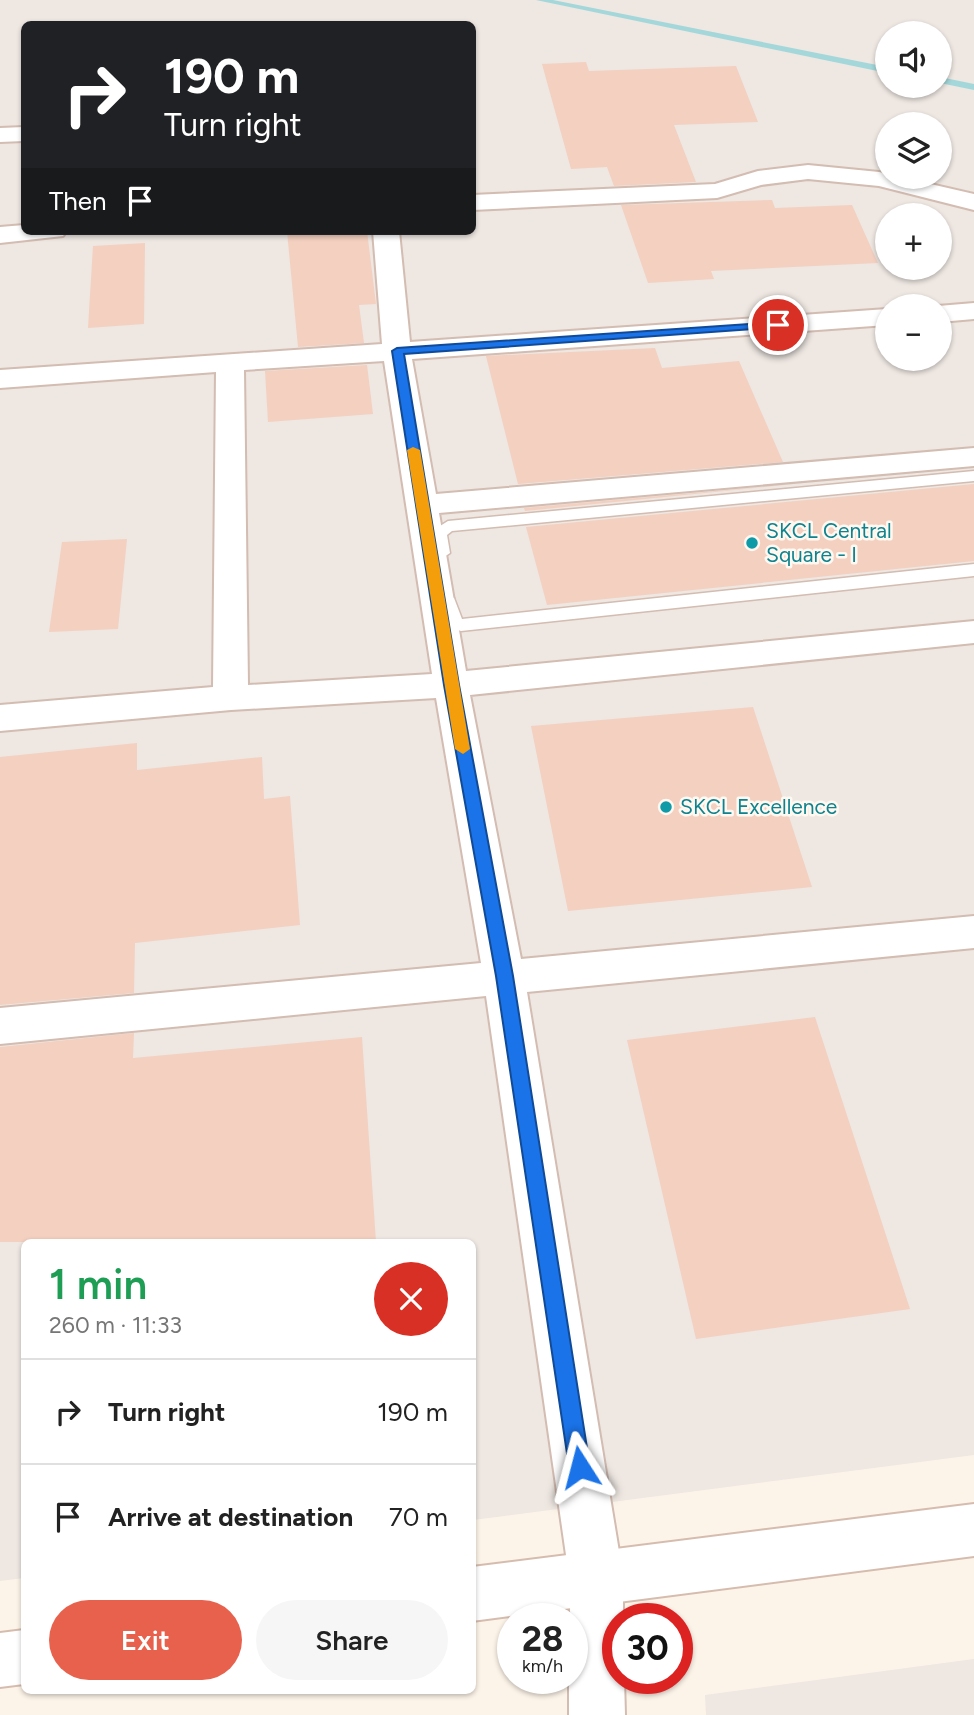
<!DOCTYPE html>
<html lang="en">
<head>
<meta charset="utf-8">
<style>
	:root { --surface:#fff; --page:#f6f6f6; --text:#222; --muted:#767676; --line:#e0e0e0; --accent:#e8614d }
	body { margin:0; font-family:Figtree,sans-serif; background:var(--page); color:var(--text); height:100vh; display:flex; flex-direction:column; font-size:26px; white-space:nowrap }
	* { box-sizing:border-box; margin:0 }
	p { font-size:23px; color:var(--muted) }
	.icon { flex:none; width:38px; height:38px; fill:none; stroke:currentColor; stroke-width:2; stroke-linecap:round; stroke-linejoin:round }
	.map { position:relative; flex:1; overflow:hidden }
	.sheet { position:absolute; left:21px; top:1239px; width:455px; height:455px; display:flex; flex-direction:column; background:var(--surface); border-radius:10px; box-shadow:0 2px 5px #0004 }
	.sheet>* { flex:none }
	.guide { position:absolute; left:21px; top:21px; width:455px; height:214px; border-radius:10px; box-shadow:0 2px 5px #0004; background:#202124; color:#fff; overflow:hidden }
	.buttons { position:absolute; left:875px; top:21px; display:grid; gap:14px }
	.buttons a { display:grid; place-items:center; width:77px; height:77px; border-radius:50%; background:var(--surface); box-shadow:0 2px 5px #0004; font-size:35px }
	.speed { position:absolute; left:497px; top:1603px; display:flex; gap:14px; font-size:35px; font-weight:700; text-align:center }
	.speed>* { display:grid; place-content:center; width:91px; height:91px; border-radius:50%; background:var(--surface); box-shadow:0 2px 5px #0004; line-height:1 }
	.speed small { font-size:18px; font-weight:400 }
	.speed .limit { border:10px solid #d22; background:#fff; color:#111 }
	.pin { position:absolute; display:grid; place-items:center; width:60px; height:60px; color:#fff; margin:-30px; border:4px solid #fff; border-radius:50%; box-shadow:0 2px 7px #0007 }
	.me { position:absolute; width:77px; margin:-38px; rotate:351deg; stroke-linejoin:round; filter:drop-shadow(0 0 5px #0008) }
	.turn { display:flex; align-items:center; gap:24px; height:147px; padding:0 28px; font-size:32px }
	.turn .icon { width:91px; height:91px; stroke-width:2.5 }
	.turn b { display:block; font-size:49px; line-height:60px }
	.then { display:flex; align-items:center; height:66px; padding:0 28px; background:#0003; gap:14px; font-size:26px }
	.round { display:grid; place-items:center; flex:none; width:74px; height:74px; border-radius:37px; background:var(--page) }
	.headline { display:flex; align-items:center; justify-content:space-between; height:119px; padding:0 28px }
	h1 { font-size:42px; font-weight:600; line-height:52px; color:#1e9e55 }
	.cta { display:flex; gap:14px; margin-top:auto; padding:14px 28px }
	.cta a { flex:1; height:80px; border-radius:42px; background:var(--accent); color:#fff; font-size:28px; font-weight:600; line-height:80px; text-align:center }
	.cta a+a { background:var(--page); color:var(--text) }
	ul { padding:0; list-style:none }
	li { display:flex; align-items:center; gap:21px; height:105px; padding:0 28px; border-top:2px solid var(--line) }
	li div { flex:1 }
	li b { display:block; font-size:26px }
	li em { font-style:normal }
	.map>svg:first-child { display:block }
	.industrial { fill:#eee7e2; fill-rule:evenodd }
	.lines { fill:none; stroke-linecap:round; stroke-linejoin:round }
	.stream { fill:#a3d7da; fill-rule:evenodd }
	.building { fill:#f3d0c0 }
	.lane-casing { stroke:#d3bcb1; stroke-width:3 }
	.street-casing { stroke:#d3bcb1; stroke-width:4 }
	.secondary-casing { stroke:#d6bcae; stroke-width:4 }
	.lane { fill:#fff; fill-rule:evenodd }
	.street { fill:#fff; fill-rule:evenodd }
	.secondary { fill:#fff; fill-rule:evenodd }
	.route { fill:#1a73e8; stroke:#114b97; stroke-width:2 }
	.slow { fill:#f59e0b }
	.culture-dot { fill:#0f9aa8; stroke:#fff8f0; stroke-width:2.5 }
	.labels { text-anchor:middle; stroke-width:5; stroke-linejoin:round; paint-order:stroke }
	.culture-label { font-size:21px; fill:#0d838f; stroke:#fff8f0; text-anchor:start }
</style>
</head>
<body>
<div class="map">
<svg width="974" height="1715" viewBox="0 0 974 1715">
	<rect width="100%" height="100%" fill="#fdf4e9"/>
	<!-- industrial -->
	<g class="industrial">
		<path d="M 0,0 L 974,0 L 974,1455 L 473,1520 L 472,1242 L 24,1242 L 24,1578 L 0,1581 ZM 24,24 L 472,24 L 472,231 L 24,231 ZM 887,33 L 940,33 L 940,86 L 887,86 ZM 887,124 L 940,124 L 940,177 L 887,177 ZM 887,215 L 940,215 L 940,268 L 887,268 ZM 887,306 L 940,306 L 940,359 L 887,359 Z"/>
		<polygon points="974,1659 974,1715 706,1715 705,1695"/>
	</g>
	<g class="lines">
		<!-- stream -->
		<g class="stream">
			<polygon points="536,0 553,0 887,67 887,73"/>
			<polygon points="940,77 974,84 974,90 940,83"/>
		</g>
	</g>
	<!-- building -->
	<g class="building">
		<polygon points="586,62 589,71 736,66 758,122 674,125 696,182 614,186 607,167 571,169 542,64"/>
		<polygon points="772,200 775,208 852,205 878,263 711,271 714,279 648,283 621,205"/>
		<polygon points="287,231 367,231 376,304 359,305 364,343 298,347"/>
		<polygon points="145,243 144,324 88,328 93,246"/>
		<polygon points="655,348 662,368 739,361 783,462 518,484 486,356"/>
		<polygon points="367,365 373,414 268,422 265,371"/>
		<polygon points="794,484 525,511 524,508"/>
		<polygon points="974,484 974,561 547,605 526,527"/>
		<polygon points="127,539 118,629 49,632 62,542"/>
		<polygon points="753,707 812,887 568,911 531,726"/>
		<polygon points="137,743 137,770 262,757 264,799 290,796 300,925 135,943 134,993 0,1005 0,757"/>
		<polygon points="815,1017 910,1309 696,1339 627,1040"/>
		<polygon points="134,1033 133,1058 362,1037 376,1242 0,1242 0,1047"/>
	</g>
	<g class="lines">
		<!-- lane casing -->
		<g class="lane-casing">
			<g id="lane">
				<polygon points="974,471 974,481 452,531 447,535 450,553 441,559 432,553 429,533 448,521"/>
				<polygon points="974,564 974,576 461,631 446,626 439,602 448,596 454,598 462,619"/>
			</g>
		</g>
		<!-- street casing -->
		<g class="street-casing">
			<g id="street">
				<polygon points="24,127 24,141 0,142 0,128"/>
				<polygon points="808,165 879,172 887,174 887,177 900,177 974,194 974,210 879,186 808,179 761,185 717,198 472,210 472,195 715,184 758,171"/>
				<polygon points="24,225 24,231 67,231 63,236 0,243 0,227"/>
				<path d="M 373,231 L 399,231 L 410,342 L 887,309 L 887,325 L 412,359 L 436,494 L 974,448 L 974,466 L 439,513 L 466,671 L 974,621 L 974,643 L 470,695 L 521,959 L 974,916 L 974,948 L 527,992 L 623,1576 L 623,1619 L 618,1619 L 618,1678 L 624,1678 L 625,1715 L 569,1715 L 569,1678 L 572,1678 L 569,1576 L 486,996 L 0,1044 L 0,1008 L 481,963 L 436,698 L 231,710 L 0,731 L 0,705 L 213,687 L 216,372 L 0,388 L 0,370 L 382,344 ZM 384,361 L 432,674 L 248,685 L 244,370 Z"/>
				<polygon points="974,303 974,319 940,322 938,306"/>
			</g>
		</g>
		<!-- secondary casing -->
		<g class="secondary-casing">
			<g id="secondary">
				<polygon points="974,1504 974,1556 472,1621 472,1567"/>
				<polygon points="24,1630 24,1684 0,1687 0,1633"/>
			</g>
		</g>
		<!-- lane -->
		<use href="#lane" class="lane"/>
		<!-- street -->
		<use href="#street" class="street"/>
		<!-- secondary -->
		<use href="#secondary" class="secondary"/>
	</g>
	<!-- route -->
	<polygon class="route" points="778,322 782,323 782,327 404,354 459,685 513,976 590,1467 587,1474 580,1478 572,1474 569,1467 496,976 444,685 392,351 397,348"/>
	<!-- slow -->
	<polygon class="slow" points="413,447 420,450 470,749 463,754 455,749 407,450"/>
	<!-- markers -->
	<g class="culture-dot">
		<circle cx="752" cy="543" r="7"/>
		<circle cx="666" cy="807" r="7"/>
	</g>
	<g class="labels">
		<!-- culture labels -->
		<g class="culture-label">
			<text x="766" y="538">SKCL Central<tspan x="766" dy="24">Square - I</tspan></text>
			<text x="680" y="814">SKCL Excellence</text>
		</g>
	</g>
</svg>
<div class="buttons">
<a><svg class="icon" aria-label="sound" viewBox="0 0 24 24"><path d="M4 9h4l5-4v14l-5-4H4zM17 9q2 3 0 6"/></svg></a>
<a><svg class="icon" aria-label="layers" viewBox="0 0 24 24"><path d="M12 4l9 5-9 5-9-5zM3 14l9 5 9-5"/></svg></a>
<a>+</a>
<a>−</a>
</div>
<div class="speed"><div>28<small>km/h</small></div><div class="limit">30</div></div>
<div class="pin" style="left:778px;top:325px;background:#d93025"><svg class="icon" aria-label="arrive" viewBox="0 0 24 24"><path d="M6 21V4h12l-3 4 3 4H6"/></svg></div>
<svg class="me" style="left:580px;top:1467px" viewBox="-20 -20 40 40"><path d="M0-17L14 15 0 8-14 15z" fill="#1a73e8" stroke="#fff" stroke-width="4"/></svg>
<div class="guide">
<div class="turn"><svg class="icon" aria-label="right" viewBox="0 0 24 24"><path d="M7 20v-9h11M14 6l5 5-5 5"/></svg><div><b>190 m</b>Turn right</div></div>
<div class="then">Then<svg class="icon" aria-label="arrive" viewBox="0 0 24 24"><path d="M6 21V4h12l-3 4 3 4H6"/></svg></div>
</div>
<section class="sheet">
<div class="headline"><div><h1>1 min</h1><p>260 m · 11:33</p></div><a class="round" style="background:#d93025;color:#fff"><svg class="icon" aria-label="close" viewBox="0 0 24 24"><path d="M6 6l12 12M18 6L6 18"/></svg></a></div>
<ul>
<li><svg class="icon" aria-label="right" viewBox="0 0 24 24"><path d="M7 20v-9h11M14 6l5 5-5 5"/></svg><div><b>Turn right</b></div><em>190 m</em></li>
<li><svg class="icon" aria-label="arrive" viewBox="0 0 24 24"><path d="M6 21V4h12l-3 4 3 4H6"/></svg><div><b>Arrive at destination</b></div><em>70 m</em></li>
</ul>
<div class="cta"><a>Exit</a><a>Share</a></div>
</section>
</div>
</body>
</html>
